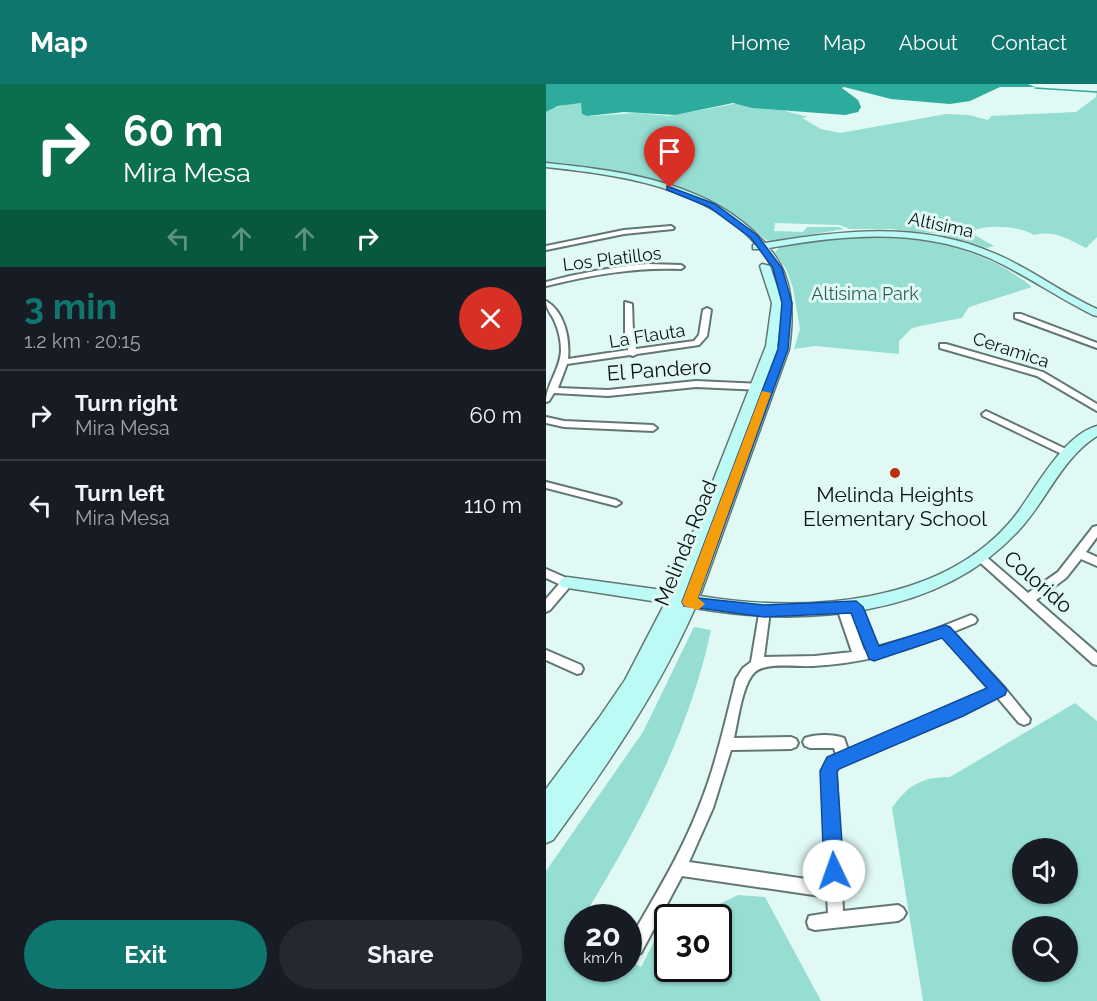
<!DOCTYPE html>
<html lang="en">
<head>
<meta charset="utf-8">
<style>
	:root { --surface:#171b24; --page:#242831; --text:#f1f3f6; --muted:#9ea1a6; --line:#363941; --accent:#0f766e }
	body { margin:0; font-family:Raleway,sans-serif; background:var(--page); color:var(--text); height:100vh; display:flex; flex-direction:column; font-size:22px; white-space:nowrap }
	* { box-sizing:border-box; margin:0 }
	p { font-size:20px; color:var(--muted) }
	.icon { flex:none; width:33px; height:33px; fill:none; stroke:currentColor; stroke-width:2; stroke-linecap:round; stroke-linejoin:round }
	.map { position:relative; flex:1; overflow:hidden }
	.drawer { display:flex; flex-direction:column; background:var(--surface); width:546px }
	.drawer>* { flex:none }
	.guide { background:#0b6e4f; color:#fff; overflow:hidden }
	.fabs { position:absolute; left:466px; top:754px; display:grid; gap:12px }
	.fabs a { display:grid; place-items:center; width:66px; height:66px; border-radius:50%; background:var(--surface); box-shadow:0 2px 4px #0004; font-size:30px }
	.speed { position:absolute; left:18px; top:820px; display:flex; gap:12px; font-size:30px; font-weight:700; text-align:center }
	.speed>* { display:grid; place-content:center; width:78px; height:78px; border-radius:50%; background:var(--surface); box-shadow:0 2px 4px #0004; line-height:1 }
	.speed small { font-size:15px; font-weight:400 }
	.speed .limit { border:3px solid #111; border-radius:9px; background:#fff; color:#111 }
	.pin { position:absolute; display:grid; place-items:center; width:51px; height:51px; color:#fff; margin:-62px -26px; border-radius:50% 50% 50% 0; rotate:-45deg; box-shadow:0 0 6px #0007 }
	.pin .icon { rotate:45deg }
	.me { position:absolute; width:66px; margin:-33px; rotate:357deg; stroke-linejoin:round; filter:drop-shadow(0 0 4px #0008) }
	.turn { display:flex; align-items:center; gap:21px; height:126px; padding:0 24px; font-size:27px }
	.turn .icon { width:78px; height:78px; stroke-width:2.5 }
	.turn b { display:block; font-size:42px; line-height:51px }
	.lanes { display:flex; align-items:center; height:57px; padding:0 24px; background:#0003; justify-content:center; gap:30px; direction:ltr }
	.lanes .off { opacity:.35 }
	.round { display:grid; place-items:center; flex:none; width:63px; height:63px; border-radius:32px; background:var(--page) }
	.summary { display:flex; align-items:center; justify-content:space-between; height:102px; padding:0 24px }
	h1 { font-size:36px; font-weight:700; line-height:45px; color:var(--accent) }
	.primary-button { display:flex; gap:12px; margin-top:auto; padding:12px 24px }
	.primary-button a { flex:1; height:69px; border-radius:36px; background:var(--accent); color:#fff; font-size:24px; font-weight:700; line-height:69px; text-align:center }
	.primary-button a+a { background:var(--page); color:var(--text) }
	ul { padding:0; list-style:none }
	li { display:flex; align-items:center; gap:18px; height:90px; padding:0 24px; border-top:2px solid var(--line) }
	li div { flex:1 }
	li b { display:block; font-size:22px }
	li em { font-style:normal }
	header { display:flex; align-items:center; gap:36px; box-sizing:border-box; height:84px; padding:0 30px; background:var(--accent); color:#fff }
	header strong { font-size:28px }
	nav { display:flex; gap:33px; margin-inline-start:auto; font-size:21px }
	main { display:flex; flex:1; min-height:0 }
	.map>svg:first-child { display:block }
	.green { fill:#96ddd2; fill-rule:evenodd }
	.water { fill:#2dac9d }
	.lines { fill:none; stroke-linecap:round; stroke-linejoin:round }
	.stream { stroke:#2dac9d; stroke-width:1.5 }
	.street-casing { stroke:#627773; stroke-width:4 }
	.secondary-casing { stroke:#627773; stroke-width:3 }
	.street { fill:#fff; fill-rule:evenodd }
	.secondary { fill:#bcfbf5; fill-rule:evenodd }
	.route { fill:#1a73e8; stroke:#114b97; stroke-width:1.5 }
	.slow { fill:#f59e0b }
	.poi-dot { fill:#bb3110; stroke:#e1f9f5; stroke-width:2 }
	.labels { text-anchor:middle; stroke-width:6; stroke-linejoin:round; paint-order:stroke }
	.far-street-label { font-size:18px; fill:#0c1413; stroke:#e1f9f5 }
	.far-park-label { font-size:18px; fill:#2e6059; stroke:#e1f9f5 }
	.street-label { font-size:21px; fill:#0c1413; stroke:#e1f9f5 }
	.poi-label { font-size:21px; fill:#0c1413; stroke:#e1f9f5 }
</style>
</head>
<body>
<header>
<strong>Map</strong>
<nav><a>Home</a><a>Map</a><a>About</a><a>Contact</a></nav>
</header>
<main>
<section class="drawer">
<div class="guide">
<div class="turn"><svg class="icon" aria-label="right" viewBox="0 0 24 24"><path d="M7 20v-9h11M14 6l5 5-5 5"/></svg><div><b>60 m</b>Mira Mesa</div></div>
<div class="lanes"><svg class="icon off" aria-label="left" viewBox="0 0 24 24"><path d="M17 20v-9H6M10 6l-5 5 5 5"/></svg><svg class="icon off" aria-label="ahead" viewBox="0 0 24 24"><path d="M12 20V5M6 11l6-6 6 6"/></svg><svg class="icon off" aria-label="ahead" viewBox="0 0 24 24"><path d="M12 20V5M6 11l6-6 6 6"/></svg><svg class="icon" aria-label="right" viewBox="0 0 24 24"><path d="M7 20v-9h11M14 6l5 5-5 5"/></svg></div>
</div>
<div class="summary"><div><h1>3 min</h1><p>1.2 km · 20:15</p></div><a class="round" style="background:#d93025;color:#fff"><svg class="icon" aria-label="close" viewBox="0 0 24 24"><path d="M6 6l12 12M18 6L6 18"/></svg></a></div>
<ul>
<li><svg class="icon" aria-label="right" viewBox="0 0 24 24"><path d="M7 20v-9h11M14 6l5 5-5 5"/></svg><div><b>Turn right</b><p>Mira Mesa</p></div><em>60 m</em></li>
<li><svg class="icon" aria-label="left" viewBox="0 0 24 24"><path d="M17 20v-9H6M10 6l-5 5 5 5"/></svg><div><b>Turn left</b><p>Mira Mesa</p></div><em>110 m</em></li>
</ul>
<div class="primary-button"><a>Exit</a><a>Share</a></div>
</section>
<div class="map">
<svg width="551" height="917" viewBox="0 0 551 917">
	<rect width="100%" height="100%" fill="#e1f9f5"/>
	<!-- green -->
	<g class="green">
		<path d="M 551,4 L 551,153 L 540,164 C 522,155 508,146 488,151 C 472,142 449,141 431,145 L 427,150 L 448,162 L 441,164 L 393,150 L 344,145 L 304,145 L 293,141 L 229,139 L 228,147 L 257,148 L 261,143 L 293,143 L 298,145 L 228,157 L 220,156 C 159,100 79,85 0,79 L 0,28 C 12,22 23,19 37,19 L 36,30 L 44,32 L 90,29 L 123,32 L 193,19 L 206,24 L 238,26 L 235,26 L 262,33 L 256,34 L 275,45 L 294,49 L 400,30 L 423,31 L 442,36 L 445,32 L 530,28 L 550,13 Z"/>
		<path d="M 320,151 C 381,154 438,164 486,203 L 423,223 L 416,234 L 374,242 L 365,245 L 353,257 L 353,270 L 269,262 L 248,265 L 254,245 L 247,204 L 241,187 L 229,168 L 234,163 Z"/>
		<path d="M 148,543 L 165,546 C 142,653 93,741 37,834 L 32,834 L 28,849 L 31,851 L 32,885 L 82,885 L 83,877 L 95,883 L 112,850 L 121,846 L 122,885 L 172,885 L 172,834 L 145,834 L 192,811 L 219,813 L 275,917 L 0,917 L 0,787 L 97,648 Z"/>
		<path d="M 529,619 L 551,637 L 551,917 L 377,917 L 346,724 C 362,701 376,693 404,693 ZM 477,765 L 522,765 L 522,810 L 477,810 ZM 477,843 L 522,843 L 522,888 L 477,888 Z"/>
	</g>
	<!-- water -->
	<polygon class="water" points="0,0 482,0 489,3 454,3 424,17 404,20 345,15 298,3 296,4 312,16 315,23 312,28 299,31 206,24 187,19 129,31 78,28 41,32 36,30 35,19 12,22 0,28"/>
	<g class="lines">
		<!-- stream -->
		<polyline class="stream" points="489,4 551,8"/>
		<!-- street casing -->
		<g class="street-casing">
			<g id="street">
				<polygon points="125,142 128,144 127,145 78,150 0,166 0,162 78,146"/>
				<path d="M 101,180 L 135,181 L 138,183 L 135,185 C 88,183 45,191 0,202 L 0,198 C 33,189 67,183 101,180 Z"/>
				<path d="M 0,217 C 19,228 24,255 22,275 L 82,266 L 79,248 L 79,218 L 86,220 L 87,248 L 90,265 L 148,257 L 153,251 L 157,226 L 161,224 L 165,226 L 161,252 L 153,261 L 91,270 L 87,272 L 84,271 L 21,280 L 12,304 L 62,306 L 150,297 L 216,300 L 220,303 L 216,306 L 150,303 L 62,312 L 8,309 L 3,317 L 0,318 C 0,301 14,286 15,267 C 15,257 13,247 9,238 C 6,230 0,226 0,217 Z"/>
				<polygon points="469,230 475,230 551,259 551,264 469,234"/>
				<polygon points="394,260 400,260 497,288 551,320 551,327 491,292 394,264"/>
				<polygon points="440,327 526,368 528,370 526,372 520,372 437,332 436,330"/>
				<polygon points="0,333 18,337 107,341 111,344 107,347 18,343 0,339"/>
				<polygon points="0,398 70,416 75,419 70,422 0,404"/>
				<polygon points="551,442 551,453 540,468 551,473 551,482 535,475 520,494 490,516 551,569 551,581 547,580 428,473 429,470 437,470 482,509 512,488 547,443"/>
				<polygon points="0,485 25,496 27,499 4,526 0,528 0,515 13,500 0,494"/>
				<path d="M 310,518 L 314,520 L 316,523 L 331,563 L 377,550 L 425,531 L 429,533 L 431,536 L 429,539 L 407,548 L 457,602 L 484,635 L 483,639 L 478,641 L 473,639 L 451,613 L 416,631 L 292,683 L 290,687 L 297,827 L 352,821 L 357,824 L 360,829 L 357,834 L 352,837 L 269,846 L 263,844 L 261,838 L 263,832 L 282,829 L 281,813 L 136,792 L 95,869 L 89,871 L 83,869 L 83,857 C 108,813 135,770 153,723 C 170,681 179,638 190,595 L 197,584 L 205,578 L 214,524 L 218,522 L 222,524 L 224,527 L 218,573 L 269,572 L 306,568 L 291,524 L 293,521 L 297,519 L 301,521 L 303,524 L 318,566 L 320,565 L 304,523 L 306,520 ZM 397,552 L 443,605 L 406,623 L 302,666 L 298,654 C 287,650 270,650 259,654 L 257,658 L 259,662 L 264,664 L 288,664 L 290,671 L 282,675 L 276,687 L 281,798 L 143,778 L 167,724 L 185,666 L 245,665 L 250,663 L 252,659 L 250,655 L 245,653 L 188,654 C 192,637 196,600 209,588 C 220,578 252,583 267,582 C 313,580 354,569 397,552 Z"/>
				<polygon points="0,566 35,581 37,585 35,589 31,590 0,576"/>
			</g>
		</g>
		<!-- secondary casing -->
		<g class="secondary-casing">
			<path id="secondary" d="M 0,79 C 77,87 165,98 219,159 C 297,146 375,137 450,170 C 485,185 516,209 551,225 L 551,232 L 547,231 C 512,214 479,190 443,174 C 372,143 297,151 223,164 C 248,192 248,230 243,265 L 154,512 C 257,529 398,522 469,432 C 489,406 517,351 551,342 L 551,352 C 515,375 501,416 473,446 C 393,534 259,543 149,524 C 112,608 61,682 7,756 L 0,759 L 0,705 L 53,634 L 79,596 L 119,519 L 15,503 L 13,499 L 15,495 L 21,493 L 124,507 L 220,262 L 226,219 L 214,182 L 216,180 L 224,182 L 236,218 C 234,200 226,179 214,165 L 207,165 L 207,161 L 210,160 C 159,102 73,91 0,83 ZM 236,221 L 231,265 L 166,442 L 232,262 Z"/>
		</g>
		<!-- street -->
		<use href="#street" class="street"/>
		<!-- secondary -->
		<use href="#secondary" class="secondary"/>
	</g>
	<!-- route -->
	<polygon class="route" points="121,102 169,120 211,151 236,184 246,219 242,265 152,514 218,521 310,517 317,523 333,562 399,541 404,543 461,606 459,611 417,632 293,685 291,688 298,787 295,794 288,797 281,794 278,787 274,687 281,673 441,604 396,554 328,577 323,575 305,529 218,533 138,522 136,518 232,265 236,219 227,184 205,154 163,123 121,106"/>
	<!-- slow -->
	<polygon class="slow" points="216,307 225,309 152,514 159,520 152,526 138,522 136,518"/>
	<!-- markers -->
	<circle class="poi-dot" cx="349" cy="389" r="6"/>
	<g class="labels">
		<!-- far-street labels -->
		<g class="far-street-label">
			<text transform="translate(395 141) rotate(12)" y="6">Altisima</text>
			<text transform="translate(66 175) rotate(-7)" y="6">Los Platillos</text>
			<text transform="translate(101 252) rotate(-9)" y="6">La Flauta</text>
			<text transform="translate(465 266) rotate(18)" y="6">Ceramica</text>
		</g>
		<!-- far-park labels -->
		<g class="far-park-label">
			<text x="319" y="216">Altisima Park</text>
		</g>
		<!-- street labels -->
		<g class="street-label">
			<text transform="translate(113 286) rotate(-4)" y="7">El Pandero</text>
			<text transform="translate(140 459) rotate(-68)" y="7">Melinda Road</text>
			<text transform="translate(492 498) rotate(41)" y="7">Colorido</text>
		</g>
		<!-- poi labels -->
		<g class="poi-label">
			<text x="349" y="418">Melinda Heights<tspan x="349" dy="24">Elementary School</tspan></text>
		</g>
	</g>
</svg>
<div class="fabs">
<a><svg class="icon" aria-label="sound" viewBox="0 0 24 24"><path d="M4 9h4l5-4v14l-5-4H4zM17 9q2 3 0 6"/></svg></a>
<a><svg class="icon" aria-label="search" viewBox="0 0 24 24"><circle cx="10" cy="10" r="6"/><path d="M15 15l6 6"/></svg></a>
</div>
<div class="speed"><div>20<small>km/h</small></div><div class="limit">30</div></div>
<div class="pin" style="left:124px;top:104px;background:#d93025"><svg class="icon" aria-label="arrive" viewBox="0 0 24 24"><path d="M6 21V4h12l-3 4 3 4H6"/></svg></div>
<svg class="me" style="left:288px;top:787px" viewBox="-20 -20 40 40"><circle r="19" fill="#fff"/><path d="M0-13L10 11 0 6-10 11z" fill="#1a73e8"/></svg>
</div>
</main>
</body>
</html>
